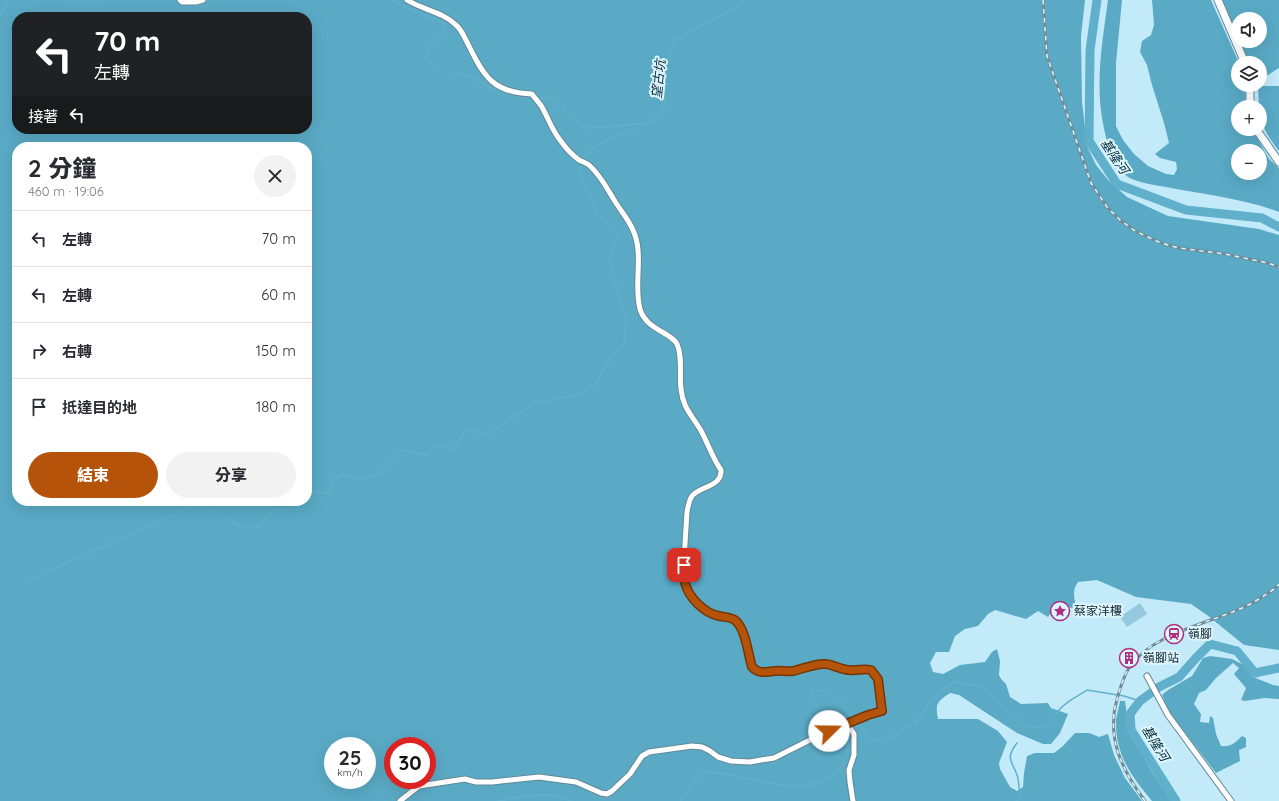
<!DOCTYPE html>
<html lang="zh-TW">
<head>
<meta charset="utf-8">
<style>
	:root { --surface:#fff; --page:#f2f2f3; --text:#2b2b33; --muted:#7c7c81; --line:#e1e1e2; --accent:#b45309 }
	body { margin:0; font-family:Quicksand,"Noto Sans TC",sans-serif; background:var(--page); color:var(--text); height:100vh; display:flex; flex-direction:column; font-size:15px; white-space:nowrap }
	* { box-sizing:border-box; margin:0 }
	p { font-size:13px; color:var(--muted) }
	.icon { flex:none; width:22px; height:22px; fill:none; stroke:currentColor; stroke-width:2; stroke-linecap:round; stroke-linejoin:round }
	.map { position:relative; flex:1; overflow:hidden }
	.drawer { position:absolute; left:12px; top:142px; width:300px; height:364px; display:flex; flex-direction:column; background:var(--surface); border-radius:16px; box-shadow:0 4px 16px #0002 }
	.drawer>* { flex:none }
	.hud { position:absolute; left:12px; top:12px; width:300px; height:122px; border-radius:16px; box-shadow:0 4px 16px #0002; background:#202124; color:#fff; overflow:hidden }
	.controls { position:absolute; left:1231px; top:12px; display:grid; gap:8px }
	.controls a { display:grid; place-items:center; width:36px; height:36px; border-radius:50%; background:var(--surface); box-shadow:0 4px 16px #0002; font-size:20px }
	.speed { position:absolute; left:324px; top:737px; display:flex; gap:8px; font-size:20px; font-weight:700; text-align:center }
	.speed>* { display:grid; place-content:center; width:52px; height:52px; border-radius:50%; background:var(--surface); box-shadow:0 4px 16px #0002; line-height:1 }
	.speed small { font-size:10px; font-weight:400 }
	.speed .limit { border:6px solid #d22; background:#fff; color:#111 }
	.pin { position:absolute; display:grid; place-items:center; width:34px; height:34px; color:#fff; margin:-17px; border-radius:8px; box-shadow:0 2px 6px #0006 }
	.me { position:absolute; width:44px; margin:-22px; rotate:68deg; stroke-linejoin:round; filter:drop-shadow(0 0 3px #0008) }
	.turn { display:flex; align-items:center; gap:14px; height:84px; padding:0 16px; font-size:18px }
	.turn .icon { width:52px; height:52px; stroke-width:2.5 }
	.turn b { display:block; font-size:28px; line-height:34px }
	.then { display:flex; align-items:center; height:38px; padding:0 16px; background:#0003; gap:8px; font-size:15px }
	.round { display:grid; place-items:center; flex:none; width:42px; height:42px; border-radius:21px; background:var(--page) }
	.summary { display:flex; align-items:center; justify-content:space-between; height:68px; padding:0 16px }
	h1 { font-size:24px; font-weight:800; line-height:30px }
	.cta { display:flex; gap:8px; margin-top:auto; padding:8px 16px }
	.cta a { flex:1; height:46px; border-radius:24px; background:var(--accent); color:#fff; font-size:16px; font-weight:800; line-height:46px; text-align:center }
	.cta a+a { background:var(--page); color:var(--text) }
	ul { padding:0; list-style:none }
	li { display:flex; align-items:center; gap:12px; height:56px; padding:0 16px; border-top:1px solid var(--line) }
	li div { flex:1 }
	li b { display:block; font-size:15px }
	li em { font-style:normal }
	.map>svg:first-child { display:block }
	.green { fill:#95c9dd }
	.forest { fill:#5aaac6; fill-rule:evenodd }
	.lines { fill:none; stroke-linecap:round; stroke-linejoin:round }
	.stream { stroke:#60b0cc; stroke-width:1.5 }
	.river { stroke:#60b0cc; stroke-width:9 }
	.street-casing { stroke:#638896; stroke-width:7 }
	.secondary-casing { stroke:#638896; stroke-width:9 }
	.street { stroke:#fff; stroke-width:5 }
	.secondary { stroke:#fff; stroke-width:7 }
	.rail-casing { stroke:#708c97; stroke-width:3 }
	.rail { stroke:#ddf5fe; stroke-width:1.5; stroke-dasharray:4.5; stroke-linecap:butt }
	.route-casing { stroke:#753606; stroke-width:10 }
	.route { stroke:#b45309; stroke-width:7 }
	.labels { text-anchor:middle; stroke-width:4; stroke-linejoin:round; paint-order:stroke }
	.poi-label { font-size:12px; fill:#16252b; stroke:#ddf5fe; text-anchor:start }
	.water-label { font-size:13px; font-style:italic; fill:#072e3a; stroke:#ddf5fe }
</style>
</head>
<body>
<div class="map">
<svg width="1279" height="801" viewBox="0 0 1279 801">
	<rect width="100%" height="100%" fill="#c3eaf9"/>
	<!-- green -->
	<polygon class="green" points="1140,603 1147,614 1127,627 1120,617"/>
	<!-- forest -->
	<g class="forest">
		<path d="M 0,0 L 1085,0 L 1081,36 L 1082,102 L 1087,146 L 1096,165 L 1109,181 L 1127,197 L 1168,216 L 1259,229 L 1279,235 L 1279,650 L 1244,645 L 1207,615 L 1191,604 L 1136,597 L 1097,580 L 1078,582 C 1072,590 1074,597 1076,606 L 1071,608 L 1062,601 L 1057,603 L 1048,617 L 1038,611 L 1026,619 L 995,610 L 988,614 L 978,626 L 965,629 L 955,636 L 949,652 L 936,652 L 930,663 L 933,672 L 943,674 L 960,665 L 985,662 L 992,652 L 997,649 L 1000,661 L 999,675 L 1001,679 L 1006,684 L 1010,697 L 1021,704 L 1048,703 L 1051,708 L 1068,714 L 1060,733 L 1051,744 L 1043,744 L 1017,733 L 959,695 L 950,693 C 937,702 935,703 938,719 L 978,719 L 998,731 L 1007,742 L 999,763 L 1000,769 L 1010,787 L 1017,791 L 1023,787 L 1024,773 L 1027,756 L 1035,753 L 1054,753 L 1063,746 L 1075,733 L 1089,733 L 1099,737 L 1108,734 L 1114,755 L 1125,778 L 1142,801 L 0,801 ZM 17,17 L 307,17 L 307,129 L 17,129 ZM 17,147 L 307,147 L 307,501 L 17,501 ZM 333,746 L 367,746 L 367,780 L 333,780 ZM 393,746 L 427,746 L 427,780 L 393,780 Z"/>
		<path d="M 1108,0 L 1122,0 L 1116,63 L 1116,126 L 1123,140 L 1134,154 L 1148,166 L 1166,174 L 1174,175 L 1177,169 L 1176,162 L 1160,158 L 1155,154 L 1169,143 L 1164,123 L 1152,85 L 1147,65 L 1140,52 L 1142,41 L 1151,35 L 1154,25 L 1152,0 L 1211,0 L 1239,63 L 1238,63 L 1238,85 L 1245,85 L 1246,107 L 1238,107 L 1238,129 L 1252,129 L 1269,159 L 1279,168 L 1279,212 C 1246,199 1202,194 1166,187 C 1155,185 1138,183 1128,177 C 1116,170 1112,157 1108,144 C 1093,94 1101,51 1108,0 ZM 1238,151 L 1260,151 L 1260,173 L 1238,173 Z"/>
		<path d="M 1221,0 L 1279,0 L 1279,68 L 1260,80 L 1260,63 L 1247,63 ZM 1238,19 L 1260,19 L 1260,41 L 1238,41 Z"/>
		<path d="M 1258,86 L 1279,86 L 1279,151 C 1268,137 1260,125 1260,107 L 1259,107 Z"/>
		<path d="M 1210,656 L 1232,659 L 1244,665 L 1253,677 L 1273,685 L 1279,686 L 1279,699 L 1264,698 L 1245,701 L 1241,700 L 1246,688 L 1234,674 L 1239,668 L 1233,663 L 1216,678 L 1206,690 L 1199,693 L 1194,704 L 1201,714 L 1200,722 L 1209,723 L 1210,716 L 1213,718 L 1216,734 L 1221,746 C 1231,747 1235,743 1242,736 L 1246,738 L 1246,747 L 1239,750 L 1240,761 L 1216,773 L 1169,712 L 1162,695 L 1168,690 L 1192,676 L 1203,658 Z"/>
		<path d="M 1120,701 L 1125,701 L 1129,732 L 1152,772 L 1172,801 L 1152,801 C 1131,776 1115,754 1116,720 C 1117,714 1119,707 1120,701 Z"/>
	</g>
	<g class="lines">
		<!-- stream -->
		<g class="stream">
			<polyline points="70,0 91,3 100,0"/>
			<path d="M 392,0 L 414,11 L 446,24 C 445,27 444,31 442,34 C 433,45 427,42 427,59 L 435,67 L 442,69"/>
			<polyline points="0,15 10,0"/>
			<polyline points="452,72 474,78 496,91 519,97 531,97"/>
			<polyline points="541,98 551,98 583,128 611,127 651,122 664,109 667,61 675,40 744,3 744,0"/>
			<path d="M 585,158 C 595,140 629,131 648,124"/>
			<polyline points="307,492 328,493 334,479 342,474 362,480 380,472 403,450 428,455 436,444 452,450 467,429 487,435 535,403 579,394 596,383 611,358 624,345 626,318 609,262 618,236 597,214 579,170 580,167"/>
			<polyline points="189,501 193,506"/>
			<polyline points="29,580 193,506 202,505 244,528 259,527 273,510 297,510 302,501"/>
			<path d="M 857,722 L 870,739 L 881,740 L 893,736 L 917,721 L 933,698 L 942,689 L 954,682 L 980,686 L 1026,727 C 1048,730 1048,722 1060,709 C 1067,701 1078,696 1087,690 L 1124,696 L 1140,701"/>
			<path d="M 838,725 C 830,715 807,705 812,690 L 828,692 L 844,705 L 854,719"/>
			<path d="M 497,801 C 521,797 548,790 571,801"/>
			<path d="M 681,801 L 701,771 C 711,773 721,773 731,775 C 756,780 797,793 821,781 C 825,780 828,777 832,775 C 837,772 844,765 845,759 C 848,745 849,739 840,728"/>
			<path d="M 1016,801 L 1020,797 C 1019,791 1019,784 1018,778 C 1013,761 1004,760 1017,743"/>
		</g>
		<!-- river -->
		<g class="river">
			<polyline points="1097,0 1090,50 1089,141 1117,184 1186,210 1262,218 1279,227"/>
			<polyline points="1176,801 1131,730 1130,714 1140,701 1159,687 1179,677 1196,658 1210,644 1237,651 1255,673 1279,668"/>
		</g>
		<!-- street casing -->
		<g class="street-casing">
			<g id="street">
				<polyline points="180,0 182,2 196,2 203,0"/>
				<polyline points="1147,676 1168,715 1231,801"/>
				<polyline points="847,724 854,734 854,755 849,770 850,782 853,801"/>
				<path d="M 400,801 L 419,786 L 465,779 L 476,782 L 492,782 L 539,777 L 576,782 L 601,793 L 607,794 L 612,791 L 630,774 L 642,756 L 649,752 L 692,746 L 702,747 L 710,751 L 718,757 L 731,761 L 750,762 L 761,760 L 774,758 L 826,732 L 868,715 L 882,711 L 878,679 L 871,670 C 863,668 858,671 850,671 C 842,670 834,665 826,664 C 815,663 803,669 793,671 C 788,672 783,671 777,671 C 767,671 760,676 752,667 C 748,654 745,629 735,620 C 731,617 723,617 717,615 C 699,610 686,593 683,575 L 687,512 C 688,507 689,500 692,496 C 700,486 722,487 721,470 C 712,457 708,443 700,429 C 691,414 683,408 681,389 C 679,375 683,357 677,344 C 671,332 646,330 640,309 C 633,283 645,253 632,228 C 628,219 621,211 616,203 C 607,189 602,177 590,166 C 587,163 583,162 579,160 C 572,155 565,147 560,140 C 552,130 549,120 543,109 C 540,103 535,99 532,94 C 494,93 484,77 469,46 C 465,39 462,30 456,25 C 443,12 423,10 407,0"/>
			</g>
		</g>
		<!-- secondary casing -->
		<g class="secondary-casing">
			<g id="secondary">
				<polyline points="1218,0 1245,63"/>
				<polyline points="1250,107 1250,85"/>
				<polyline points="1256,129 1279,162"/>
			</g>
		</g>
		<!-- street -->
		<use href="#street" class="street"/>
		<!-- secondary -->
		<use href="#secondary" class="secondary"/>
		<!-- rail casing -->
		<g class="rail-casing">
			<g id="rail">
				<polyline points="1043,0 1047,56 1091,183 1107,207 1120,220 1135,231 1161,243 1179,248 1225,254 1268,263 1279,267"/>
				<path d="M 1145,801 C 1122,770 1106,738 1117,699 C 1120,689 1123,677 1129,668 C 1154,630 1217,623 1254,602 C 1263,596 1272,592 1279,584"/>
			</g>
		</g>
		<!-- rail -->
		<use href="#rail" class="rail"/>
	</g>
	<g class="lines">
		<!-- route casing -->
		<g class="route-casing">
			<path id="route" d="M 684,565 C 684,571 683,577 685,583 C 689,598 704,613 719,616 C 724,617 732,617 736,621 C 746,631 748,654 752,667 C 759,674 765,672 774,671 C 780,670 787,672 793,671 C 803,669 815,663 826,664 C 834,665 842,670 850,670 C 858,671 863,668 871,670 L 878,679 L 882,711 L 868,715 L 829,731"/>
		</g>
		<!-- route -->
		<use href="#route" class="route"/>
	</g>
	<!-- icons -->
	<defs>
		<g id="sight-ring" transform="scale(1)"><circle r="9.5" fill="#ddf5fe" stroke="#ae2f7d" stroke-width="1.5"/><path d="M0-6L1.8-2.2L6-1.7L2.9 1.2L3.7 5.4L0 3.3L-3.7 5.4L-2.9 1.2L-6-1.7L-1.8-2.2Z" fill="#ae2f7d"/></g>
		<g id="station-ring" transform="scale(1)"><circle r="9.5" fill="#ddf5fe" stroke="#ae2f7d" stroke-width="1.5"/><path d="M-3-6H3Q5-6 5-4V2Q5 4 3 4L4.5 6H3L1.5 4h-3L-3 6H-4.5L-3 4Q-5 4-5 2V-4Q-5-6-3-6ZM-3.5-4v3h7v-3ZM-3.5 1v1.5H-2V1ZM2 1v1.5H3.5V1Z" fill="#ae2f7d"/></g>
		<g id="building-ring" transform="scale(1)"><circle r="9.5" fill="#ddf5fe" stroke="#ae2f7d" stroke-width="1.5"/><path d="M-4-6H4V6H1V3H-1V6H-4ZM-2.5-4.3h1.7v1.8h-1.7ZM.8-4.3h1.7v1.8H.8ZM-2.5-1h1.7V.8h-1.7ZM.8-1h1.7V.8H.8Z" fill="#ae2f7d"/></g>
	</defs>
	<g fill-rule="evenodd">
		<use href="#sight-ring" x="1060" y="611"/>
		<use href="#station-ring" x="1174" y="634"/>
		<use href="#building-ring" x="1129" y="658"/>
	</g>
	<g class="labels">
		<!-- poi labels -->
		<g class="poi-label">
			<text x="1074" y="615">蔡家洋樓</text>
			<text x="1188" y="638">嶺腳</text>
			<text x="1143" y="662">嶺腳站</text>
		</g>
		<!-- water labels -->
		<g class="water-label">
			<text transform="translate(658 79) rotate(-84)" y="5">望古坑</text>
			<text transform="translate(1115 156) rotate(56)" y="5">基隆河</text>
			<text transform="translate(1156 743) rotate(58)" y="5">基隆河</text>
		</g>
	</g>
</svg>
<div class="controls">
<a><svg class="icon" aria-label="sound" viewBox="0 0 24 24"><path d="M4 9h4l5-4v14l-5-4H4zM17 9q2 3 0 6"/></svg></a>
<a><svg class="icon" aria-label="layers" viewBox="0 0 24 24"><path d="M12 4l9 5-9 5-9-5zM3 14l9 5 9-5"/></svg></a>
<a>+</a>
<a>−</a>
</div>
<div class="speed"><div>25<small>km/h</small></div><div class="limit">30</div></div>
<div class="pin" style="left:684px;top:565px;background:#d93025"><svg class="icon" aria-label="arrive" viewBox="0 0 24 24"><path d="M6 21V4h12l-3 4 3 4H6"/></svg></div>
<svg class="me" style="left:829px;top:731px" viewBox="-20 -20 40 40"><circle r="19" fill="#fff"/><path d="M0-13L10 11 0 6-10 11z" fill="#b45309"/></svg>
<div class="hud">
<div class="turn"><svg class="icon" aria-label="left" viewBox="0 0 24 24"><path d="M17 20v-9H6M10 6l-5 5 5 5"/></svg><div><b>70 m</b>左轉</div></div>
<div class="then">接著<svg class="icon" aria-label="left" viewBox="0 0 24 24"><path d="M17 20v-9H6M10 6l-5 5 5 5"/></svg></div>
</div>
<section class="drawer">
<div class="summary"><div><h1>2 分鐘</h1><p>460 m · 19:06</p></div><a class="round"><svg class="icon" aria-label="close" viewBox="0 0 24 24"><path d="M6 6l12 12M18 6L6 18"/></svg></a></div>
<ul>
<li><svg class="icon" aria-label="left" viewBox="0 0 24 24"><path d="M17 20v-9H6M10 6l-5 5 5 5"/></svg><div><b>左轉</b></div><em>70 m</em></li>
<li><svg class="icon" aria-label="left" viewBox="0 0 24 24"><path d="M17 20v-9H6M10 6l-5 5 5 5"/></svg><div><b>左轉</b></div><em>60 m</em></li>
<li><svg class="icon" aria-label="right" viewBox="0 0 24 24"><path d="M7 20v-9h11M14 6l5 5-5 5"/></svg><div><b>右轉</b></div><em>150 m</em></li>
<li><svg class="icon" aria-label="arrive" viewBox="0 0 24 24"><path d="M6 21V4h12l-3 4 3 4H6"/></svg><div><b>抵達目的地</b></div><em>180 m</em></li>
</ul>
<div class="cta"><a>結束</a><a>分享</a></div>
</section>
</div>
</body>
</html>
